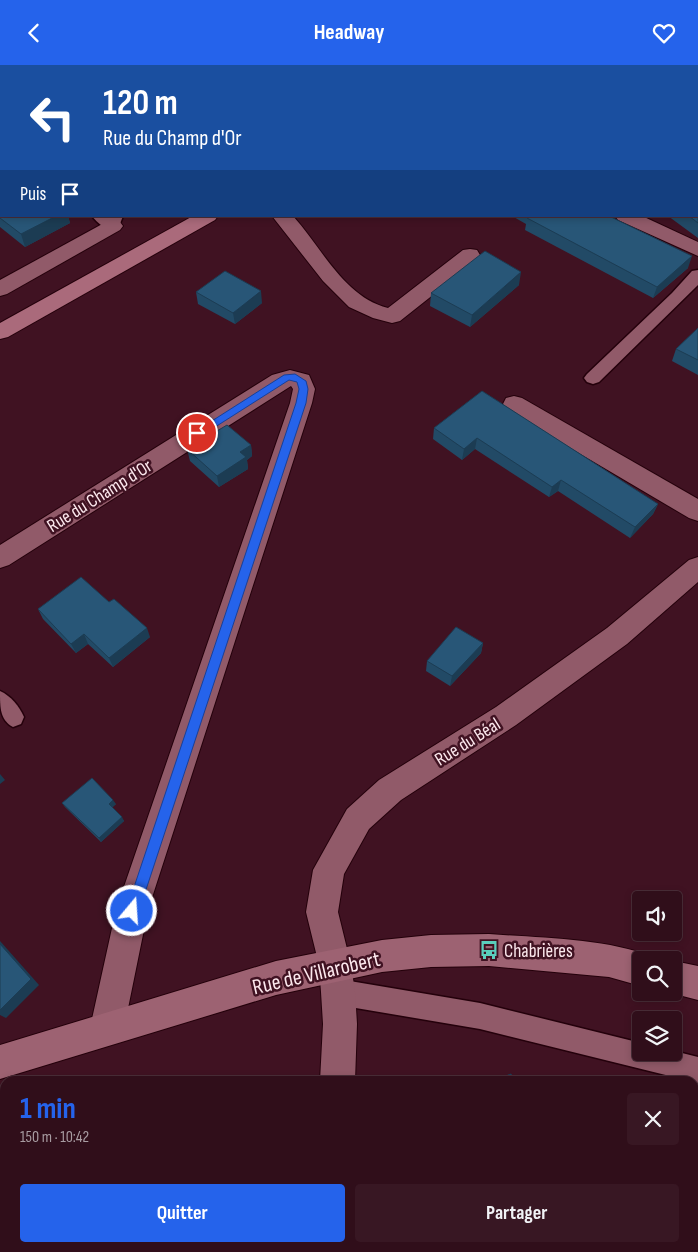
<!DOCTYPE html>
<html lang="fr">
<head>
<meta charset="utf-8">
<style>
	:root { --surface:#300e1a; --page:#381723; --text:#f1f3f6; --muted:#a89ca2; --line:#4b2e39; --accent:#2563eb }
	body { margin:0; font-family:"Sofia Sans Condensed",sans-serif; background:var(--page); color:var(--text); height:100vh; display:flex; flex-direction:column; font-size:19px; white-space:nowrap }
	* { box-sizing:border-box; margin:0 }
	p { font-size:16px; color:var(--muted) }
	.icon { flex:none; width:28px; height:28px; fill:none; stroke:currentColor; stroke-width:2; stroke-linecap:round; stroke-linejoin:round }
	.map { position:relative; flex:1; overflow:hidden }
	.drawer { position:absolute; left:0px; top:1011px; width:699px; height:176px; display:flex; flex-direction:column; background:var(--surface); border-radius:15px 15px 0 0; box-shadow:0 2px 8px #0003,0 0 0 1px var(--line) }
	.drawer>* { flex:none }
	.guide { position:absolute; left:0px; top:0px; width:699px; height:152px; box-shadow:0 2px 8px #0003,0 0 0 1px var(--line); background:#1a4fa0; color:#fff; overflow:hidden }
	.fabs { position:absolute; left:632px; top:826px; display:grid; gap:10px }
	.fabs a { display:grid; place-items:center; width:50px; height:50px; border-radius:5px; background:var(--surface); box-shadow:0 2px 8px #0003,0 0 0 1px var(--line); font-size:25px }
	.pin { position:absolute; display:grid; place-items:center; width:42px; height:42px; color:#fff; margin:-21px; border:2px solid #fff; border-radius:50%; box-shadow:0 1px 5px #0007 }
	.me { position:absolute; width:55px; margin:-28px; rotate:18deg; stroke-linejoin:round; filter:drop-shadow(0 0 4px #0008) }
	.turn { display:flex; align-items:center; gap:18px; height:105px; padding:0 20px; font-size:22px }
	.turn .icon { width:65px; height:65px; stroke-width:2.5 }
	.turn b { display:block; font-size:35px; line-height:42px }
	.then { display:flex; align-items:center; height:48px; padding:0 20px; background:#0003; gap:10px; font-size:19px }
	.round { display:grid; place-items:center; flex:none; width:52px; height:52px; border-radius:5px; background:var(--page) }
	.summary { display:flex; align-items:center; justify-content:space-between; height:85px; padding:0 20px }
	h1 { font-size:30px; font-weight:700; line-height:38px; color:var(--accent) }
	.primary-button { display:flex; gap:10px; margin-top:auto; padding:10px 20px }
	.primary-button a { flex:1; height:58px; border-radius:5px; background:var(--accent); color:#fff; font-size:20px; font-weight:700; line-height:58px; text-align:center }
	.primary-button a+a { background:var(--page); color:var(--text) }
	header { display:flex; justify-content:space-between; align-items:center; height:65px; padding:0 20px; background:var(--accent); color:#fff; font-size:22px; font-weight:700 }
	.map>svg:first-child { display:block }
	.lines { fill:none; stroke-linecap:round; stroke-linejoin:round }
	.lane-casing { stroke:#24000b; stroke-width:3 }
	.street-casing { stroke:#24000b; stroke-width:2 }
	.secondary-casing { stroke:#24000b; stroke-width:2 }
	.primary-casing { stroke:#24000b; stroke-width:2 }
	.lane { fill:#915a69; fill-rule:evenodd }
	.street { fill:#915a69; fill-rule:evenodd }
	.secondary { fill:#9d6272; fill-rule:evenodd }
	.primary { fill:#aa6a7b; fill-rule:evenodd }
	.wall { fill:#224a66 }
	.shaded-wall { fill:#1c3c53 }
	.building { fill:#285677; stroke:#1c3c53 }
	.route { fill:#2563eb; stroke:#184099 }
	.labels { text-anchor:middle; stroke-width:5; stroke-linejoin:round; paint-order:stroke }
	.street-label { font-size:19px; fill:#fce8ed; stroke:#401222 }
	.poi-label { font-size:19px; fill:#fce8ed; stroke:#401222; text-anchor:start }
	.near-street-label { font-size:22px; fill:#fce8ed; stroke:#401222 }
</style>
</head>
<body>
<header><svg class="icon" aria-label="back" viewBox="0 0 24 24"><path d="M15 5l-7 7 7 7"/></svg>Headway<svg class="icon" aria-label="heart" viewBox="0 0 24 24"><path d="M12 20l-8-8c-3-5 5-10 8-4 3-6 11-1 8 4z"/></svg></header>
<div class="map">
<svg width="698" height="1187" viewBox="0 0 698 1187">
	<rect width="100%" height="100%" fill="#401222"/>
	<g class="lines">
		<!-- lane casing -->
		<g class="lane-casing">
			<g id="lane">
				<polygon points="263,0 277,0 278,1 264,1"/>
				<rect x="0" y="35" width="1" height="8"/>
				<path d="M 92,151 L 123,151 L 118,164 C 108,167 98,159 92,151 Z"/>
				<polygon points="698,205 698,220 599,317 593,319 587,317 584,313 587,309 672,228 692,206"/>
				<path d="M 0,626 C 11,631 19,641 24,652 L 21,659 L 13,662 C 0,655 0,643 0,626 Z"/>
				<polygon points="338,914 480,938 641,978 641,988 674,988 674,986 698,992 698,1018 480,964 338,940 329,936 325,927 329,918"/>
			</g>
		</g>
		<!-- street casing -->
		<g class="street-casing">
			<g id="street">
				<rect x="137" y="0" width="18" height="1"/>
				<rect x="583" y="0" width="20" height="1"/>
				<path d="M 272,151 L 293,151 C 322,183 344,232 388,243 L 463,185 L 470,184 L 477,185 L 480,190 L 477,195 L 400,256 L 392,258 L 373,253 L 349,242 L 323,216 Z"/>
				<polygon points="615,151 642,151 698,177 698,191 618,155"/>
				<polygon points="113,155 120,157 123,161 120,165 7,229 0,231 0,215 106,157"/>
				<polygon points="290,305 309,310 315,324 312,338 148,845 124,963 119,975 107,980 95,975 90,963 116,845 290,338 293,324 291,321 9,500 0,503 0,480 272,310"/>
				<polygon points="514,331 522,333 698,434 698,456 689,453 506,345 503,339 506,333"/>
				<polygon points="698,492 698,517 627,579 516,660 401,735 369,764 344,809 338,847 351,900 355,927 357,959 355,1016 320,1016 323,959 321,927 319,900 306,847 313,805 347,744 379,715 496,642 607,563 689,495"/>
				<polygon points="294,1182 332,1182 331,1187 293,1187"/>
			</g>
		</g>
		<!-- secondary casing -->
		<g class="secondary-casing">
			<g id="secondary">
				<path d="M 489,869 C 541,873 605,873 653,892 L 654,895 L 641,895 L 641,921 L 609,912 L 489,901 L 431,902 L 382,907 L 276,930 L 0,1014 L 0,980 L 276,896 L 382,875 L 431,870 Z"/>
				<polygon points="674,896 698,901 698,935 671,928 674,928"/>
			</g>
		</g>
		<!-- primary casing -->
		<g class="primary-casing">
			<g id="primary">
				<rect x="318" y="0" width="16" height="1"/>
				<polygon points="193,151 218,151 215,155 8,272 0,274 0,258"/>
			</g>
		</g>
		<!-- lane -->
		<use href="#lane" class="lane"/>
		<!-- street -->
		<use href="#street" class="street"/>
		<!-- secondary -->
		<use href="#secondary" class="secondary"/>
		<!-- primary -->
		<use href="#primary" class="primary"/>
	</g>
	<!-- wall -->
	<g class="wall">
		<polygon points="56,0 126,0 128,1 57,1"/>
		<polygon points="0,41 1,151 68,151 70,158 25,182 0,162"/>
		<polygon points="698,108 698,173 668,151 698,151"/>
		<polygon points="512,151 609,151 688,203 653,233 525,165 526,159"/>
		<polygon points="519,220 470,262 430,241 431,228"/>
		<polygon points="196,227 262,238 235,259 198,239"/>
		<polygon points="698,263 698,310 672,296 676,284"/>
		<polygon points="482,326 658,439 653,449 630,473 558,426 549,432 475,384 462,395 433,374 434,363"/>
		<polygon points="251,380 252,391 247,395 248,404 219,422 190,396 187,384"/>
		<polygon points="38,544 150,572 113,602 88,579 76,588 43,554"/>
		<polygon points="483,578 481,588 450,621 426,606 427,596"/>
		<polygon points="62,738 116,739 112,742 124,756 101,777 65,742"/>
		<polygon points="694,1042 698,1044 698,1170 694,1167"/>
	</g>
	<!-- shaded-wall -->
	<g class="shaded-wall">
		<polygon points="56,151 68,151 70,158 25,182 21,169"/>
		<polygon points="692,191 688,203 653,233 657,222"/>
		<polygon points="521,207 519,220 470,262 472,250"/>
		<polygon points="261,226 262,238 235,259 233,248"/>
		<polygon points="477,373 475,384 462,395 464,384"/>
		<polygon points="251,380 252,391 247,395 248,404 219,422 217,411 240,387"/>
		<polygon points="561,415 558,426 549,432 552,422"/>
		<polygon points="658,439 653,449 630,473 635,462"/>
		<polygon points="147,563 150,572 113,602 109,593"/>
		<polygon points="84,569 88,579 76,588 71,579"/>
		<polygon points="483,578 481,588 450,621 452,611"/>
		<polygon points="0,709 5,715 0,719"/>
		<polygon points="113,735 116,739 112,743 109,739"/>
		<polygon points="122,752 124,756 101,777 99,773"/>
		<polygon points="0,876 39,920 6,953 0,950"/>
	</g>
	<!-- building -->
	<g class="building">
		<polygon points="71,0 126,0 128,1 73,1"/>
		<polygon points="512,0 574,0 578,1 510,1"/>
		<polygon points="1,40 1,89 0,90 0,41"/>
		<polygon points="1,90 1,151 56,151 21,169 0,153 0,91"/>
		<polygon points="698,108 698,158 689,151 698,151"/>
		<polygon points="529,151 609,151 692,191 657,222 527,153"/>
		<polygon points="485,186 521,207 472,250 431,228"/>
		<polygon points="225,206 261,226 233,248 196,227"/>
		<polygon points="698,263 698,295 676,284"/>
		<polygon points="482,326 658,439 635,462 561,415 552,422 477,373 464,384 434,363"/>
		<polygon points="227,360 251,380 240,387 246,392 217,411 187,384"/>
		<polygon points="81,512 109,537 114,534 147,563 109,593 84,569 71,579 38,544"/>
		<polygon points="456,562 483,578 452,611 427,596"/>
		<polygon points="92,713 113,735 109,739 122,752 99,773 62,738"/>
		<polygon points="0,879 31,914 0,945"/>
		<polygon points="511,1009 514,1016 492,1016"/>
		<polygon points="694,1042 698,1044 698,1166 694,1163"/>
		<polygon points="0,1043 5,1044 5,1126 0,1125"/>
	</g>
	<!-- route -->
	<polygon class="route" points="295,309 306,316 308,324 306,338 139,846 137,850 132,852 128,850 126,846 296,338 299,324 297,317 289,315 201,371 194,371 193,368 284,310"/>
	<!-- icons -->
	<defs>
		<g id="bus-bare" transform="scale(1.5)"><path d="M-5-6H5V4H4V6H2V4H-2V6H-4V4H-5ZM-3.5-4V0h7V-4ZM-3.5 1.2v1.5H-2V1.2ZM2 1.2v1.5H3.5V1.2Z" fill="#5acebd" stroke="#401222" stroke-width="2.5" paint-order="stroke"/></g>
	</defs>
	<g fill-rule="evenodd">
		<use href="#bus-bare" x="489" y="885"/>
	</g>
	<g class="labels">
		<!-- street labels -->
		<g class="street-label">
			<text transform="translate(99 430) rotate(-32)" y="7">Rue du Champ d'Or</text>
			<text transform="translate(467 676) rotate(-32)" y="7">Rue du Béal</text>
		</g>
		<!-- poi labels -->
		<g class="poi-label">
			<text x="504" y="892">Chabrières</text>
		</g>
		<!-- near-street labels -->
		<g class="near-street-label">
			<text transform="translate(316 907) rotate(-13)" y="8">Rue de Villarobert</text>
		</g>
	</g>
</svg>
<div class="fabs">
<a><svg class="icon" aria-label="sound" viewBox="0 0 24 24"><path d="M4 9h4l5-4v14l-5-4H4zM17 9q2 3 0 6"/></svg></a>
<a><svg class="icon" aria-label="search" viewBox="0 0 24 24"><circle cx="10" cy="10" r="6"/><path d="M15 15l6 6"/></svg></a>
<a><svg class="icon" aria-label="layers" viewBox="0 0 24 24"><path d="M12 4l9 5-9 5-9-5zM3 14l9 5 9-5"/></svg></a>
</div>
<div class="pin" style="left:197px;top:368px;background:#d93025"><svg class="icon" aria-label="arrive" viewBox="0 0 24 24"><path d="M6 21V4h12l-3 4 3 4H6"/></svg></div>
<svg class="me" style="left:132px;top:846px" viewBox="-20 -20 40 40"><circle r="17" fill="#2563eb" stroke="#fff" stroke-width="3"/><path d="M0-11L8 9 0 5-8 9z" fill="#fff"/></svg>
<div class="guide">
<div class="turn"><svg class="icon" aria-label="left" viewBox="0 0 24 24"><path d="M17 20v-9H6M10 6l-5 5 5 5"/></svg><div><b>120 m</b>Rue du Champ d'Or</div></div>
<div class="then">Puis<svg class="icon" aria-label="arrive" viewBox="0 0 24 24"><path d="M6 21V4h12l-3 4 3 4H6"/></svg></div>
</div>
<section class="drawer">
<div class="summary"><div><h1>1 min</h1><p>150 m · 10:42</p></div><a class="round"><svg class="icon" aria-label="close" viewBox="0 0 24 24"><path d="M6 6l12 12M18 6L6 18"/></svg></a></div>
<div class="primary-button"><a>Quitter</a><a>Partager</a></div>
</section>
</div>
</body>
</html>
